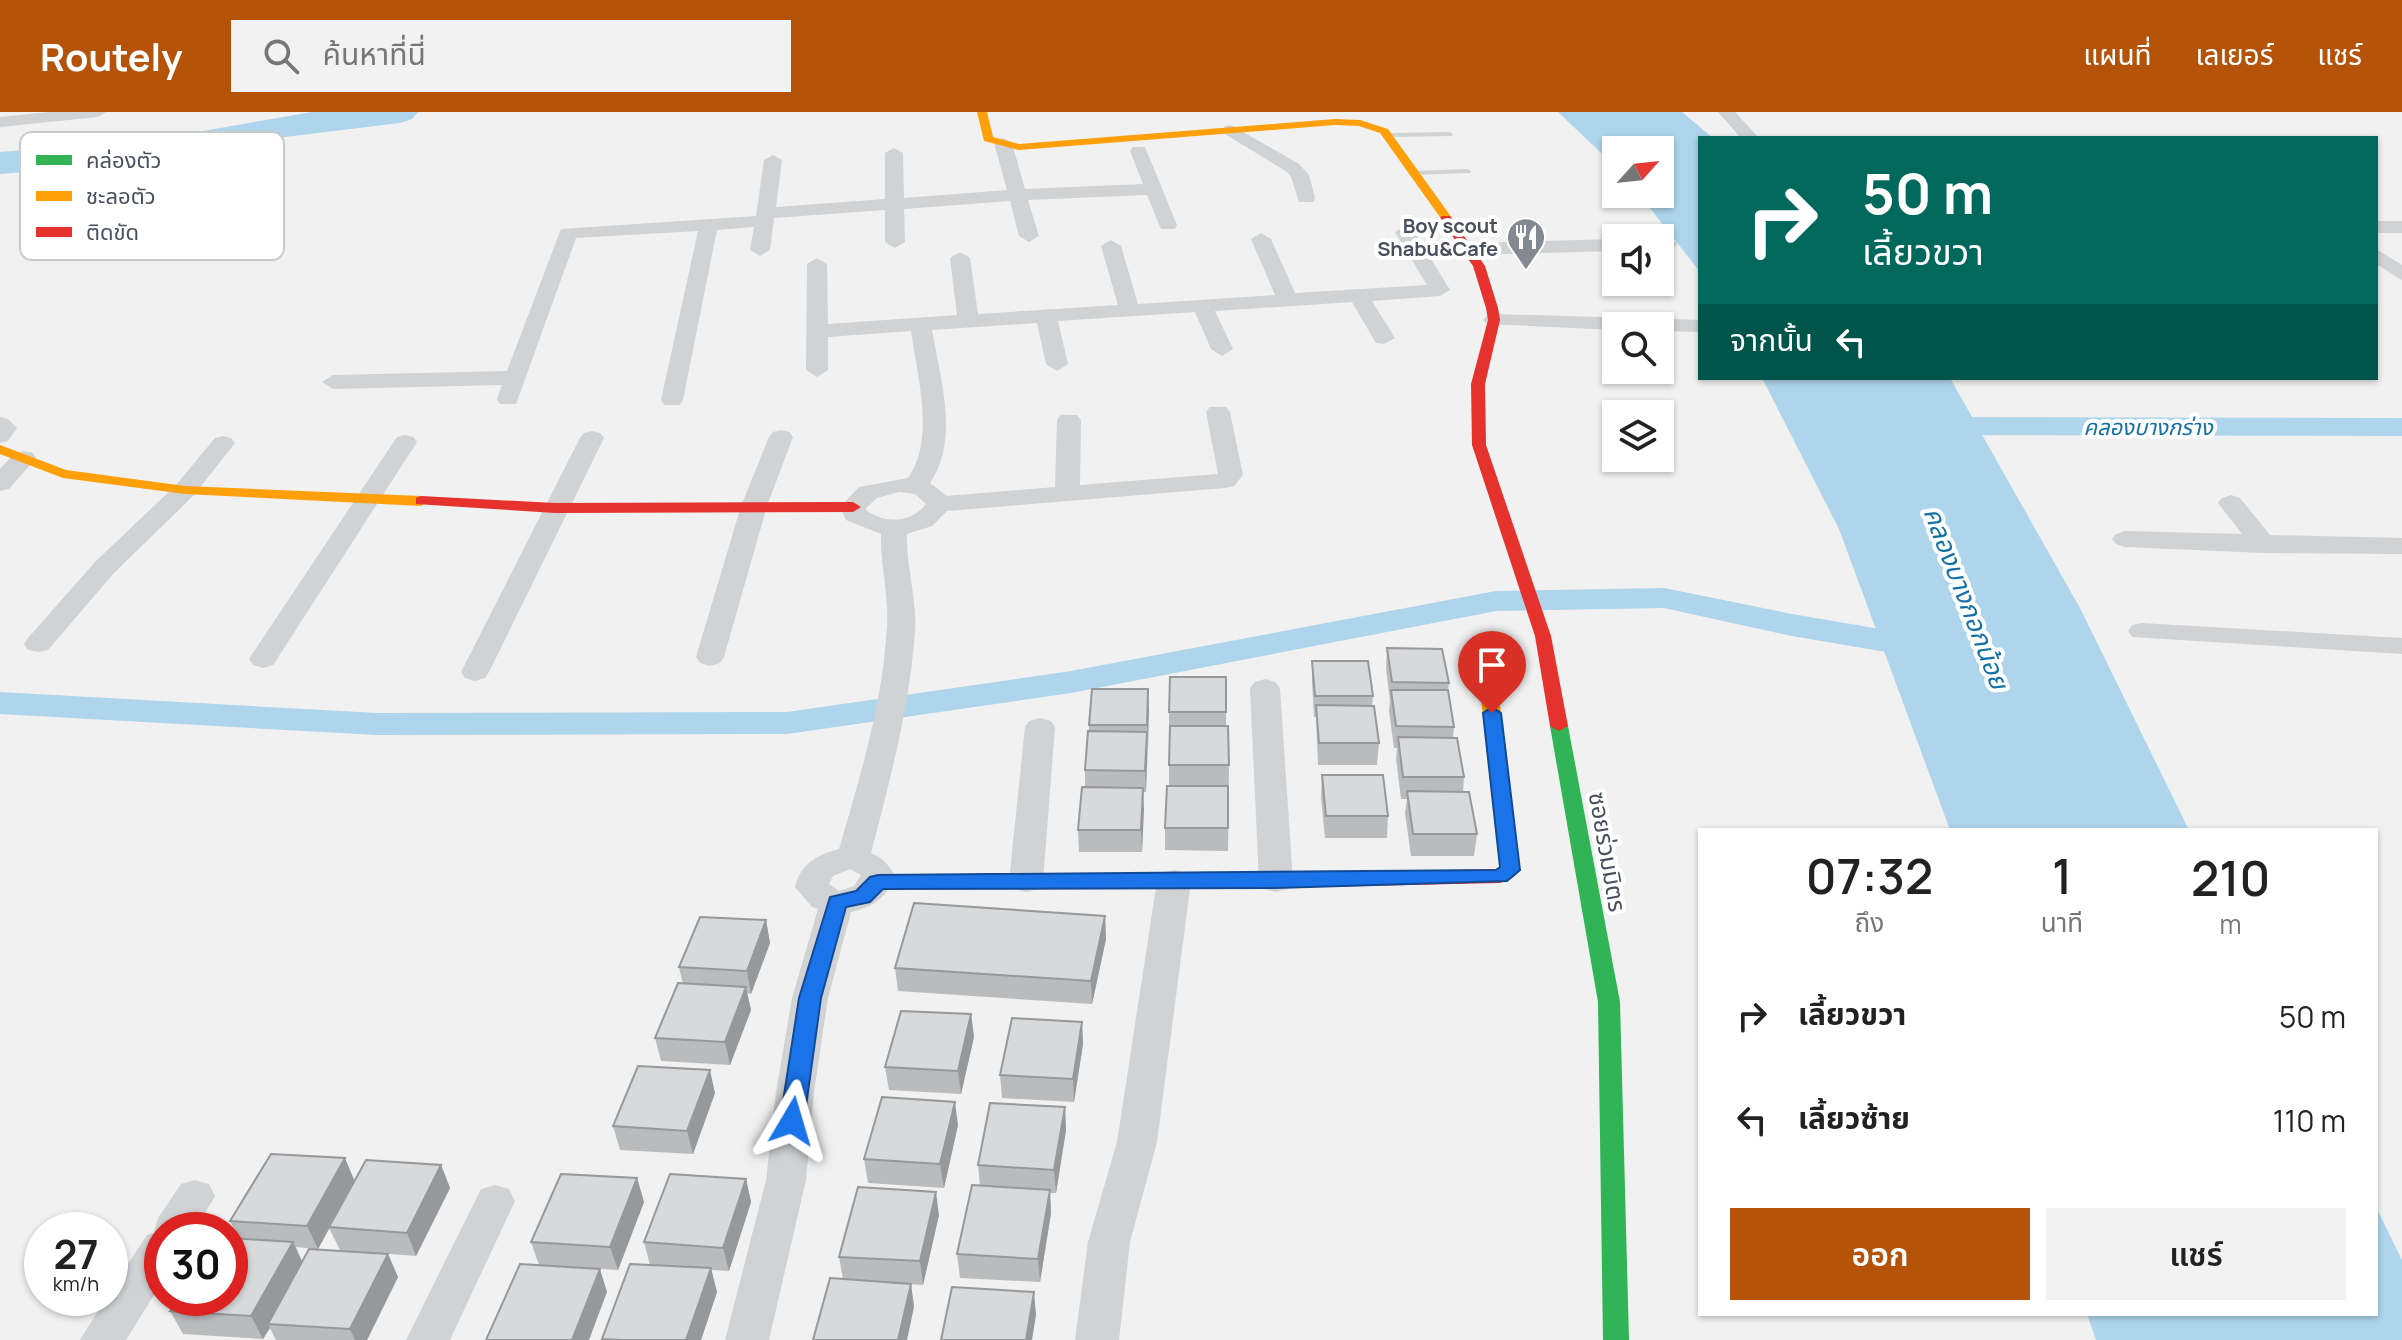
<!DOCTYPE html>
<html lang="th">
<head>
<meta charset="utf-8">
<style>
	:root { --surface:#fff; --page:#f2f2f2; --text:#222; --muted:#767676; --accent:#b45309 }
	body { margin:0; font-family:Manrope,"Noto Sans Thai",sans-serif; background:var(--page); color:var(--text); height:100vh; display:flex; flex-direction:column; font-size:30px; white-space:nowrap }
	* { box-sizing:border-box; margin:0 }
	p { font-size:26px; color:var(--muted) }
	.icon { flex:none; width:44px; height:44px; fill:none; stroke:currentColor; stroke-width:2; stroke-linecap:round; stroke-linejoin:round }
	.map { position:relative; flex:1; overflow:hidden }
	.sheet { position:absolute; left:1698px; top:716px; width:680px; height:488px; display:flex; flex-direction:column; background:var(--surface); border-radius:0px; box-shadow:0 2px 6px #0004 }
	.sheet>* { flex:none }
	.guide { position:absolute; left:1698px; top:24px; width:680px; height:244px; border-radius:0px; box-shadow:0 2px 6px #0004; background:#00695c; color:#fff; overflow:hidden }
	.needle { width:52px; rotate:63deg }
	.fabs { position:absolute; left:1602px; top:24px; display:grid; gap:16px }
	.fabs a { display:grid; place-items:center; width:72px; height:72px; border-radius:0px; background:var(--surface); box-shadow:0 2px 6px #0004; font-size:40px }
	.speed { position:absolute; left:24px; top:1100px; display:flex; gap:16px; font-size:40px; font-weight:700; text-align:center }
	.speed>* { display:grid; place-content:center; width:104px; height:104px; border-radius:50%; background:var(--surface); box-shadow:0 2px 6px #0004; line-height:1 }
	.speed small { font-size:20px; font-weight:400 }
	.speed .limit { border:12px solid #d22; background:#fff; color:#111 }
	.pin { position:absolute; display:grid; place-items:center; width:68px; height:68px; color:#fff; margin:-82px -34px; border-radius:50% 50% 50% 0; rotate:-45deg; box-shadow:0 0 8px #0007 }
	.pin .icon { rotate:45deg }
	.me { position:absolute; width:88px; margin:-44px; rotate:7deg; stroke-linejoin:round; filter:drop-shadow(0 0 6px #0008) }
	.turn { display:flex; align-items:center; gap:28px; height:168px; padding:0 32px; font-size:36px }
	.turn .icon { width:104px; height:104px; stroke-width:2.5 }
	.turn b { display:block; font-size:56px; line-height:68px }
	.then { display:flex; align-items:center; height:76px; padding:0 32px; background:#0003; gap:16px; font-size:30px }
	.eta { display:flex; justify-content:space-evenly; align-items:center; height:136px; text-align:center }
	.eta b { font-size:48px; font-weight:600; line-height:56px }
	.button { display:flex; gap:16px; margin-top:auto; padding:16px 32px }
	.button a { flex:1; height:92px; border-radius:0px; background:var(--accent); color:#fff; font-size:32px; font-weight:600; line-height:92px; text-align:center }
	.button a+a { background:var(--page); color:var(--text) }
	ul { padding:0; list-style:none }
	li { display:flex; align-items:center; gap:24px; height:104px; padding:0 32px }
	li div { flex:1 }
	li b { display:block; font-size:30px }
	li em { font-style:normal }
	header { display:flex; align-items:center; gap:48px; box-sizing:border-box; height:112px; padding:0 40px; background:var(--accent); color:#fff }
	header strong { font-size:38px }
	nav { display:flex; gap:44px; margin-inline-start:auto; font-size:28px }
	.search { width:560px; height:72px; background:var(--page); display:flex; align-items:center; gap:20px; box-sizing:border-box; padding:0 28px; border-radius:0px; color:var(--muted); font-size:30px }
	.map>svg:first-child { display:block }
	.water { fill:#aed5eb }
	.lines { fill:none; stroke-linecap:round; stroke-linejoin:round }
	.canal { fill:#aed5eb; fill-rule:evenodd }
	.river { fill:#aed5eb; fill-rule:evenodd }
	.lane { fill:#d0d2d4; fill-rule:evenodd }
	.street { fill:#d0d2d4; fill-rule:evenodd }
	.fast { fill:#30b455; fill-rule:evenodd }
	.slow { fill:#ff9f0a; fill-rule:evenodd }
	.jam { fill:#e5322d; fill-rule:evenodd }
	.wall { fill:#babbbc }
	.shaded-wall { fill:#979899 }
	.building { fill:#d8d9db; stroke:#979899; stroke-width:2 }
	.route { fill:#1a73e8; stroke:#114b97; stroke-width:2 }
	.labels { text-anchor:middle; stroke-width:8; stroke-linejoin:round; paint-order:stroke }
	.far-poi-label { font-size:20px; font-weight:bold; fill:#49505d; stroke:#fff; text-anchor:end }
	.far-water-label { font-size:22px; font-style:italic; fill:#1371a5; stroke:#fff }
	.street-label { font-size:24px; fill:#49505d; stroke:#fff }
	.water-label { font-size:26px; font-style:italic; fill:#1371a5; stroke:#fff }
	.key { fill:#fff; stroke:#c8cace; stroke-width:2 }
	.key-label { font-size:22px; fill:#49505d }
</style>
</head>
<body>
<header>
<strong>Routely</strong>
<div class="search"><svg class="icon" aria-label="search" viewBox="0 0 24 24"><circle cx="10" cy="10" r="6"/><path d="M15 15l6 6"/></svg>ค้นหาที่นี่</div>
<nav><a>แผนที่</a><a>เลเยอร์</a><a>แชร์</a></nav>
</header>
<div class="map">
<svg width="2402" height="1228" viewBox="0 0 2402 1228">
	<rect width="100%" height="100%" fill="#f1f1f1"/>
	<!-- water -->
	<g class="water">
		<polygon points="1558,0 1682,0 1713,26 1700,26 1700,160 1639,82 1660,82 1660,38 1616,38 1616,55"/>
		<polygon points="1762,266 1950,266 2081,498 2189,718 1950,718 1839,417"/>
		<polygon points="2376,1095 2402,1148 2402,1228 2096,1228 2087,1202 2376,1202"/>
	</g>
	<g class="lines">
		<!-- canal -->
		<g class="canal">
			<polygon points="1925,305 2402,306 2402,324 1925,323 1915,320 1910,314 1915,308"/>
			<polygon points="1664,476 1792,502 1933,526 1946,529 1951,537 1946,545 1933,548 1792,524 1664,496 1496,499 1071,581 787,622 377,623 0,602 0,580 377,601 787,600 1071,559 1496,479"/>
		</g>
		<!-- river -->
		<polygon class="river" points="312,0 418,0 412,7 400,11 285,25 157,49 0,62 0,40 157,27"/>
		<!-- lane -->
		<g class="lane">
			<polygon points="1449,20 1453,22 1452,24 1387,25 1383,23 1387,21"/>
			<polygon points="1467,57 1471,59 1470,61 1413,63 1409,61 1413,59"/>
		</g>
		<!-- street -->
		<g class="street">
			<polygon points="49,0 106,0 98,5 0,15 0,5"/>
			<polygon points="1718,0 1735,0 1759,26 1741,26"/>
			<polygon points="1231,13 1299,52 1309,63 1315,86 1313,90 1299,90 1291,65 1287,60 1225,22 1223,18 1225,14"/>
			<polygon points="1003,26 1012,31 1025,77 1143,72 1130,39 1133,35 1145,35 1177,113 1175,117 1161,117 1147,83 1028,88 1039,124 1029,130 1019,124 1010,89 904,97 905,130 895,136 885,130 885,98 774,106 770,138 760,144 750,138 754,115 717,118 683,288 680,293 664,293 661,288 698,119 576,126 516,292 500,292 497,287 502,273 333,277 322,270 333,263 507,259 561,117 756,104 764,48 773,43 782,48 776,95 885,87 885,41 894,36 903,41 904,86 1007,78 994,31"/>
			<rect x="2376" y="109" width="26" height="12"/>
			<path d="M 1405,114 L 1412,116 L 1450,178 L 1440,184 L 1372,189 L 1395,226 L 1384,232 L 1376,231 L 1352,190 L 1215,199 L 1233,237 L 1222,244 L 1211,237 L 1195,200 L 1058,209 L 1068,252 L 1057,259 L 1046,252 L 1037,211 L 932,218 C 940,266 960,327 930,371 L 947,384 L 1055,375 L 1057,308 L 1061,303 L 1077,303 L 1081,308 L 1080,373 L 1218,362 L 1206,300 L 1210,295 L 1226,295 L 1230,300 L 1243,363 L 1234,374 L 1225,376 L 947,399 L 932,414 L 907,422 C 906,455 917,486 915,519 C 910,594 890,668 871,741 C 883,746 887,751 894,762 C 889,785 873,795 851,800 L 828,886 L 814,980 L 806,1068 L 769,1228 L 725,1228 L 766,1068 L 776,980 L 792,886 L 818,797 L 812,795 L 795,775 C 801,751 817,743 839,737 C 860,665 883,590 887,514 C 889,483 880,453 881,422 L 846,408 L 840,395 L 859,375 L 908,366 C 936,327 917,264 911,219 L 828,225 L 828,258 L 817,265 L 806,258 L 807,152 L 817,146 L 827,152 L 828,212 L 957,203 L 950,146 L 960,140 L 970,146 L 978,202 L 1118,193 L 1101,134 L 1111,128 L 1121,134 L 1138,192 L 1275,183 L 1251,127 L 1261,121 L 1271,127 L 1295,181 L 1427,173 L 1395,120 ZM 899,380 L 915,382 L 926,392 C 911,411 887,412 867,399 L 866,396 L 877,386 ZM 850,757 L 861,763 L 854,774 L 839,779 L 829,772 L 833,764 Z"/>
			<polygon points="1660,126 1674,128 1677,132 1674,136 1660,138"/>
			<polygon points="1616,127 1616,139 1466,143 1456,137 1466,131"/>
			<polygon points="2376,137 2402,153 2402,168 2376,152"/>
			<polygon points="1494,202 1700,208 1700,220 1660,219 1660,214 1616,214 1616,218 1487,212 1483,208 1487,204"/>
			<polygon points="0,305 8,307 17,316 8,329 0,331"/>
			<polygon points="781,318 789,320 793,325 767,394 724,545 720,551 710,554 700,551 696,545 741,394 769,325 773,320"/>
			<polygon points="592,319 600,321 604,326 489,560 485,566 475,569 465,566 461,560 580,326 584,321"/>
			<polygon points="405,323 413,325 417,330 277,547 273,553 263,556 253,553 249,547 397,325"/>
			<polygon points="223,324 231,326 235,331 194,383 113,462 48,538 38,540 28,538 24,532 28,526 95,450 176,373 215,326"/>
			<polygon points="24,339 33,341 36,346 9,377 0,379 0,357 15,341"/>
			<polygon points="2231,383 2240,386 2270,423 2402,426 2402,442 2264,441 2125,435 2116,432 2112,427 2116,422 2125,419 2242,422 2218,391 2222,386"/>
			<polygon points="2142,511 2402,526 2402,542 2132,525 2128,519 2132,513"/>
			<polygon points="1265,567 1275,570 1280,576 1293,769 1288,777 1276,780 1264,777 1259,769 1250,576 1255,570"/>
			<polygon points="1040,606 1051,609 1055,615 1043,769 1038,777 1026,780 1014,777 1009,769 1025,615 1029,609"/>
			<polygon points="1174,758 1186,761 1191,769 1157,1030 1130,1130 1119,1228 1075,1228 1088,1130 1117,1030 1157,769 1162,761"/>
			<polygon points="195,1068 209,1072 215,1084 195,1118 162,1118 162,1170 126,1228 80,1228 106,1186 110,1186 110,1179 147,1123 154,1121 158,1106 181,1072"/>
			<polygon points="495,1073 509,1077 515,1089 450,1228 406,1228 481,1077"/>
		</g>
		<!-- fast -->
		<polygon class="fast" points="1559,609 1568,614 1620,890 1629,1228 1603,1228 1598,890 1550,614"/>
		<!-- slow -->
		<g class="slow">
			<polygon points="977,0 987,0 993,25 1019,32 1335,7 1360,8 1388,17 1452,106 1442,108 1380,21 1359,14 1335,13 1019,38 984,29"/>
			<polygon points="0,333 66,358 185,374 421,384 429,389 421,394 185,382 63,366 0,342"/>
			<polygon points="1488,564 1497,569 1518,739 1508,745 1498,739 1479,569"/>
		</g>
		<!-- jam -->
		<g class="jam">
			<polygon points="1442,104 1450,104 1485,154 1498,196 1500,208 1485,272 1486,333 1551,524 1568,614 1559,619 1550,614 1535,524 1472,333 1471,272 1488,208 1486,196 1473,154 1440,106"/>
			<polygon points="421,384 555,391 853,390 861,395 853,400 555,401 416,392 416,386"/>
			<path d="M 1508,733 L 1518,739 C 1520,757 1520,765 1500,771 L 1276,776 L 878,777 L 871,775 L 868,770 L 871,765 L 878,763 L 1276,762 L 1496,757 L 1500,755 L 1498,739 Z"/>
		</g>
	</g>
	<!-- wall -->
	<g class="wall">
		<polygon points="1387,536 1449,571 1448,578 1454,615 1453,626 1464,665 1463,680 1477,722 1474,744 1411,744 1405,701 1407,687 1401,687 1396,647 1397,636 1394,636 1389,599 1390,589 1386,557"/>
		<polygon points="1312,549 1373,584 1372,594 1379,631 1377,653 1318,653 1316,605 1314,605 1312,570"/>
		<polygon points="1226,565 1226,614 1229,653 1228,739 1165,738 1165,716 1169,674 1169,600"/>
		<polygon points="1148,577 1148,635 1146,680 1143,680 1142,740 1079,740 1078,718 1085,676 1085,658 1089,613"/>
		<polygon points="1322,663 1388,704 1387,726 1325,726 1321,685"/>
		<polygon points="1105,804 1106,827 1092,892 898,879 895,856"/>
		<polygon points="766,808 770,831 751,882 747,881 751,898 730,953 661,949 655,926 683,872 679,855"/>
		<polygon points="971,902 974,925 961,982 889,978 885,955"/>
		<polygon points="1082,910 1083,932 1074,990 1002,986 1000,963"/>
		<polygon points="715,981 693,1042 620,1038 613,1014"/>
		<polygon points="1065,995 1066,1018 1056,1081 1050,1081 1051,1101 1040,1170 960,1166 957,1142 980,1074 978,1053"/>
		<polygon points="958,1013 944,1076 868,1071 864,1047"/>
		<polygon points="441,1053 450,1076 416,1144 340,1138 329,1116 318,1137 296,1135 302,1149 388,1142 398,1165 367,1228 276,1228 270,1216 263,1227 183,1222 170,1199 239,1127 230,1109 354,1069"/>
		<polygon points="637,1066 644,1090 618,1158 539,1153 531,1130"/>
		<polygon points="746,1067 751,1090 729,1159 711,1158 717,1180 701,1228 603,1228 602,1227 650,1153 644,1130"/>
		<polygon points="939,1103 923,1173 897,1171 911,1172 914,1195 843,1167 839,1145"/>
	</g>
	<!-- shaded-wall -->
	<g class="shaded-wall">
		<polygon points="1148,577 1149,598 1148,635 1147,613"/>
		<polygon points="1147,620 1147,641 1146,680 1145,659"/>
		<polygon points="1143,676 1144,698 1142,740 1141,718"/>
		<polygon points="1105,804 1106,827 1092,892 1091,869"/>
		<polygon points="766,808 770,831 751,882 747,859"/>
		<polygon points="746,875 751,898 730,953 725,930"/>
		<polygon points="971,902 974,925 961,982 958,959"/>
		<polygon points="1082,910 1083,932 1074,990 1073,967"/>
		<polygon points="710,958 715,981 693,1042 687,1019"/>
		<polygon points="955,990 958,1013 944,1076 940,1052"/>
		<polygon points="1065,995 1066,1018 1056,1081 1054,1058"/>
		<polygon points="345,1046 355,1070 318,1137 307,1114"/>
		<polygon points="441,1053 450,1076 416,1144 407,1121"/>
		<polygon points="637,1066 644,1090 618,1158 610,1135"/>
		<polygon points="746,1067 751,1090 729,1159 723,1136"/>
		<polygon points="1050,1078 1051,1101 1040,1170 1038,1147"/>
		<polygon points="936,1080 939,1103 923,1173 920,1149"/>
		<polygon points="293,1130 304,1154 268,1212 270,1216 263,1227 251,1204"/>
		<polygon points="388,1142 398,1165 367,1228 355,1228 350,1217"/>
		<polygon points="711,1156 717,1180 701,1228 686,1228"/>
		<polygon points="600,1157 607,1180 589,1228 572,1228"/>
		<polygon points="911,1172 914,1195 907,1228 898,1228"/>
		<polygon points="1034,1180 1036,1203 1032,1228 1026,1228"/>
	</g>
	<!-- building -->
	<g class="building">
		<polygon points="1387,536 1442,537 1449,571 1392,570"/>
		<polygon points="1312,549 1368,549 1373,584 1315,584"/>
		<polygon points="1170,565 1226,565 1226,600 1169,600"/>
		<polygon points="1092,577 1148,577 1147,613 1089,613"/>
		<polygon points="1391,578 1448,578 1454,615 1396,614"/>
		<polygon points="1316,593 1374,594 1379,631 1319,631"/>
		<polygon points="1170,614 1228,614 1229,653 1169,653"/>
		<polygon points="1088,619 1147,620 1145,659 1085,658"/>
		<polygon points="1398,625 1457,626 1464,665 1403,665"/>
		<polygon points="1322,663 1383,663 1388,704 1326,704"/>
		<polygon points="1167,674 1228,674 1228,716 1165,716"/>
		<polygon points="1082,675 1143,676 1141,718 1078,718"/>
		<polygon points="1407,679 1469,680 1477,722 1413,722"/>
		<polygon points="914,791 1105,804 1091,869 895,856"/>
		<polygon points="700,805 766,808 747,859 679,855"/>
		<polygon points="678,871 746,875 725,930 655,926"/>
		<polygon points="901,899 971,902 958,959 885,955"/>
		<polygon points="1012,906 1082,910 1073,967 1000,963"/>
		<polygon points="638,954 710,958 687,1019 613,1014"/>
		<polygon points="882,985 955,990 940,1052 864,1047"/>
		<polygon points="990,991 1065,995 1054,1058 978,1053"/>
		<polygon points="271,1042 345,1046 307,1114 230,1109"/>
		<polygon points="366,1048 441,1053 407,1121 329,1115"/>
		<polygon points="561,1062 637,1066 610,1135 531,1130"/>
		<polygon points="670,1062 746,1067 723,1136 644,1130"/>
		<polygon points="972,1073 1050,1078 1038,1147 957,1142"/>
		<polygon points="858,1075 936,1080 920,1149 839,1145"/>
		<polygon points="230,1126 293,1130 251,1204 170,1199 178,1186 230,1186"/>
		<polygon points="309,1137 388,1142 350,1217 268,1212"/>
		<polygon points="520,1152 600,1157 572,1228 486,1228"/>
		<polygon points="630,1152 711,1156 686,1228 623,1228 602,1227"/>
		<polygon points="830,1166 911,1172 898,1228 813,1228"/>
		<polygon points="952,1175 1034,1180 1026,1228 941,1228"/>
	</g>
	<!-- route -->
	<polygon class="route" points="1492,595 1501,601 1520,758 1507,769 1276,776 883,777 870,790 846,795 821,886 804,1009 800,1016 792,1019 784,1016 780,1009 799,886 830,785 856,779 870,765 878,763 1496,758 1500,755 1483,601"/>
	<!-- icons -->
	<defs>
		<g id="restaurant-pin" transform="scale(2)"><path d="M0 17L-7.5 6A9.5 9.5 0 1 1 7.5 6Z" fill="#848891" stroke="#fff"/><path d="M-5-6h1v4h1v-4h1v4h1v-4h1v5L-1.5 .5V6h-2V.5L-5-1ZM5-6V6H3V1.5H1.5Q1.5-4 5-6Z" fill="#fff"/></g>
	</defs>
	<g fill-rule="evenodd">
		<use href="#restaurant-pin" x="1526" y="125"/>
	</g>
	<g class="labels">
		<!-- far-poi labels -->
		<g class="far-poi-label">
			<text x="1498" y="121">Boy scout<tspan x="1498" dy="23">Shabu&amp;Cafe</tspan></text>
		</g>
		<!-- far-water labels -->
		<g class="far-water-label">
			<text x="2148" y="323">คลองบางกร่าง</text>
		</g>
		<!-- street labels -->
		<g class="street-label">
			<text transform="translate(1607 740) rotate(80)" y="8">ซอยร่วมมิตร</text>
		</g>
		<!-- water labels -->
		<g class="water-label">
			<text transform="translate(1966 486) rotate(69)" y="9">คลองบางกอกน้อย</text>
		</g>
	</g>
	<!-- legend -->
	<rect x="20" y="20" width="264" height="128" rx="12" class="key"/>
	<rect x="36" y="43" width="36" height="10" fill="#30b455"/>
	<rect x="36" y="79" width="36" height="10" fill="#ff9f0a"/>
	<rect x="36" y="115" width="36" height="10" fill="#e5322d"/>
	<g class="key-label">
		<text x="86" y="56">คล่องตัว</text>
		<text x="86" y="92">ชะลอตัว</text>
		<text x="86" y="128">ติดขัด</text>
	</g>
</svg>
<div class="fabs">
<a><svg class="needle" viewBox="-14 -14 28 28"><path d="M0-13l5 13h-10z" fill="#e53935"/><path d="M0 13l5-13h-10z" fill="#767676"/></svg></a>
<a><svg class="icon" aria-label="sound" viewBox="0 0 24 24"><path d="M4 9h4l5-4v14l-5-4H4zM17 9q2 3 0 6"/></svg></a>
<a><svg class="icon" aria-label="search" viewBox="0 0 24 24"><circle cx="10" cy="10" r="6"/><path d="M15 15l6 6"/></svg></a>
<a><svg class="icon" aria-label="layers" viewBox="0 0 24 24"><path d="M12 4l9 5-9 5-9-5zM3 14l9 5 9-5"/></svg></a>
</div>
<div class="speed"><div>27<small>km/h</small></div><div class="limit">30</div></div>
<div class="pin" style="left:1492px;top:601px;background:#d93025"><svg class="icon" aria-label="arrive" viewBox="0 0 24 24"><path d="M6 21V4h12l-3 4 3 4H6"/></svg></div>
<svg class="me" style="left:792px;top:1009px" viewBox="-20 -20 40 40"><path d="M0-17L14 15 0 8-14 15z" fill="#1a73e8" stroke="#fff" stroke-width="4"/></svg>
<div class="guide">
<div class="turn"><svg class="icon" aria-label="right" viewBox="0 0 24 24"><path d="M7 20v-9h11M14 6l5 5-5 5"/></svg><div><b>50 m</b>เลี้ยวขวา</div></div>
<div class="then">จากนั้น<svg class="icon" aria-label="left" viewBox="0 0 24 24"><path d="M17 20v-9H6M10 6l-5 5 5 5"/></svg></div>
</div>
<section class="sheet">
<div class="eta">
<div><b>07:32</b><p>ถึง</p></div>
<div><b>1</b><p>นาที</p></div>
<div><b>210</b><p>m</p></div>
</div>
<ul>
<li><svg class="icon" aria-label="right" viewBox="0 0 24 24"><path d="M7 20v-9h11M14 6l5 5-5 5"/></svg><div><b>เลี้ยวขวา</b></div><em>50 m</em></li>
<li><svg class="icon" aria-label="left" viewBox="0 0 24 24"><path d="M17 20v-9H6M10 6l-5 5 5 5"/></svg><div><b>เลี้ยวซ้าย</b></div><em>110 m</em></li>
</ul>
<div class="button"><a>ออก</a><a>แชร์</a></div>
</section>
</div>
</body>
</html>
